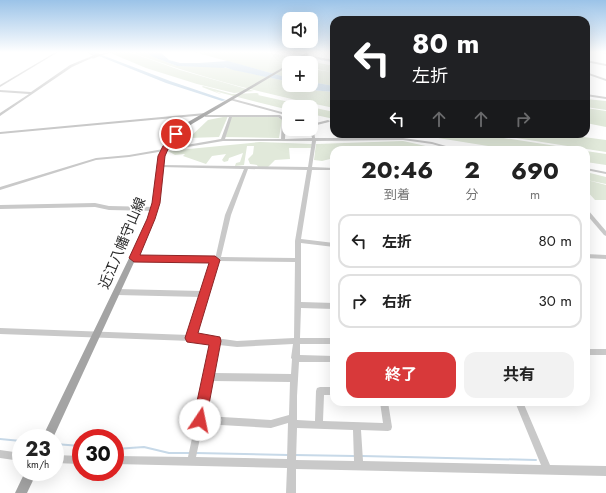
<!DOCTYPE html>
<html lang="ja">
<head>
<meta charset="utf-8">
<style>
	:root { --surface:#fff; --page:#f2f2f2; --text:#222; --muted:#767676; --line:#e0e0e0; --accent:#d8393a }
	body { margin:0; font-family:Jost,"Noto Sans JP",sans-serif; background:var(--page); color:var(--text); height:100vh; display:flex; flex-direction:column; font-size:15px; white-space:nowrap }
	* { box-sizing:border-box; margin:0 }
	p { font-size:13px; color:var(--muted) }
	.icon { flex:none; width:22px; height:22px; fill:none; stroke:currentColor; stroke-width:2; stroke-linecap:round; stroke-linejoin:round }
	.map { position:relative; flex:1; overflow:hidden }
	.details { position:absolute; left:330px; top:146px; width:260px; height:260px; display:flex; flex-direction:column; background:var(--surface); border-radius:12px; box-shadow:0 4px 16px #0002 }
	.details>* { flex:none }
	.hud { position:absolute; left:330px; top:16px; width:260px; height:122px; border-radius:12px; box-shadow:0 4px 16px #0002; background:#202124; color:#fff; overflow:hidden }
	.tools { position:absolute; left:282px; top:12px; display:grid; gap:8px }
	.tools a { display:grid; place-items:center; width:36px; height:36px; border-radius:8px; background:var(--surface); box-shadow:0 4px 16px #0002; font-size:20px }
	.speed { position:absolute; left:12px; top:429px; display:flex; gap:8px; font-size:20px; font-weight:700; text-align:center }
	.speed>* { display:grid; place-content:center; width:52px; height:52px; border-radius:50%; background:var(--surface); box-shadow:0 4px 16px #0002; line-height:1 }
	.speed small { font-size:10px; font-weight:400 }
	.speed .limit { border:6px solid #d22; background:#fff; color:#111 }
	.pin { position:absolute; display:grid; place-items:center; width:34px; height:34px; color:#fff; margin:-17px; border:2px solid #fff; border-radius:50%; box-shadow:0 1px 4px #0007 }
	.me { position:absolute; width:44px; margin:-22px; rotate:11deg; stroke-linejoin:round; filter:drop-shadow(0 0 3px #0008) }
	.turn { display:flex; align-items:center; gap:14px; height:84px; padding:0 16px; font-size:18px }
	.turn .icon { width:52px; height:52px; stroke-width:2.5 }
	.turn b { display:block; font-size:28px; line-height:34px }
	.lanes { display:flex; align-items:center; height:38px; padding:0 16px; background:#0003; justify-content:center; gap:20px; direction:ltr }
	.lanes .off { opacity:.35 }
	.eta { display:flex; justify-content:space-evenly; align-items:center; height:68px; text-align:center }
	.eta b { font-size:24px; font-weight:700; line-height:28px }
	.action { display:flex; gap:8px; margin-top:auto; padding:8px 16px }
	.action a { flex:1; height:46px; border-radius:12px; background:var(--accent); color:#fff; font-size:16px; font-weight:700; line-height:46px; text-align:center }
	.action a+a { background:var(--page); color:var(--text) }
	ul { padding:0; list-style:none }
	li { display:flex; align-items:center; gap:12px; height:54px; margin:0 8px 6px; padding:0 8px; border:2px solid var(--line); border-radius:12px }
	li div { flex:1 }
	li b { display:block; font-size:15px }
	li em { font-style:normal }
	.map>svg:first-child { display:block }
	.green { fill:#e1e9da }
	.water { fill:#c7d9e8 }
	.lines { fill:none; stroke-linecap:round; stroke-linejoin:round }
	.stream-far1 { stroke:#c7d9e8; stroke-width:1 }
	.stream { stroke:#c7d9e8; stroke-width:2 }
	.river { fill:#c7d9e8; fill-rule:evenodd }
	.minor { fill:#c9c9c9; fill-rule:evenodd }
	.major { fill:#a4a4a4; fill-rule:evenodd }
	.minor-bridge { stroke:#c9c9c9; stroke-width:3 }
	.major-bridge { stroke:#a4a4a4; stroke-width:3.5 }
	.route { fill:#d8393a; stroke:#8c2526 }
	.labels { text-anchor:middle; stroke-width:4; stroke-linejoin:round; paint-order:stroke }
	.street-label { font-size:14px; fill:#2c2c2c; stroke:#fff }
</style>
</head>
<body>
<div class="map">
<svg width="606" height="493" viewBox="0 0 606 493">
	<rect width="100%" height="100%" fill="#fff"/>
	<!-- green -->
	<g class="green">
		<polygon points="108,52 129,52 180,70 254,91 234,93 197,84 146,68"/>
		<path d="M 131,52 L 145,52 L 153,57 L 177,66 L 222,67 L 281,80 L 289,85 L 299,85 L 311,90 L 334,92 L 334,108 C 265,94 197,77 131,52 Z"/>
		<polygon points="194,52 266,52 334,66 334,86 311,82 311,69 332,72 311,68 311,63 285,63 289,64 289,78"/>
		<polygon points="203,86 232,94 257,93 259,94 258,95 311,107 289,107 289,110 214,91 221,94 220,94 202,87"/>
		<polygon points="586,99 606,101 606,110 586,107"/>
		<polygon points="311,107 334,112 334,119 311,114"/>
		<polygon points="586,108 606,111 606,127 586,123"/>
		<polygon points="228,116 219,137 189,138 208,120"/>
		<polygon points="231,117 278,117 282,120 279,138 225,137"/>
		<polygon points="413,134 478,134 582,150 513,150"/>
		<polygon points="491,134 561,134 606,140 606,152"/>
		<polygon points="403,141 444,150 334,150 334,158 322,161 314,160 316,144"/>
		<polygon points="260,142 312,144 311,148 289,148 290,159 275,160 268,167 258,167 257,165 250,164 248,159 253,154 254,146 247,146 244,165 235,166 236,163 240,162 243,153 229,158 228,161 224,162 222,160 226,154 212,156 206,164 183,156 185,154 175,155 168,151"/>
		<polygon points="586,151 606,154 606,165 586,162"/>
		<polygon points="586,172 606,177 606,184 587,180 606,185 606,200 595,200 586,190"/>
	</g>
	<!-- water -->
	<g class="water">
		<polygon points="145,52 161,53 169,60 180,63 199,63 228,61 289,78 289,84 281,80 233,70 224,67 225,68 177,66 153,57"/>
		<polygon points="312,82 334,86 334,92 311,90 296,85 311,85"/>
	</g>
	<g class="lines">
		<!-- stream-far1 -->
		<g class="stream-far1">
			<polyline points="282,52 334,62"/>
			<polyline points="596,52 606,53"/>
		</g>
		<!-- stream -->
		<g class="stream">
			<polyline points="0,439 21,441"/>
			<polyline points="55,444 81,446"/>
			<polyline points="115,449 144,447 169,453 190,453"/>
			<polyline points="196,453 288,455"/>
			<polyline points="294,455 354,456"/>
			<polyline points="362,456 536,460"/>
		</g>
		<!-- river -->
		<polygon class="river" points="89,52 94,52 170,81 226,100 222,101 166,83"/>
		<!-- minor -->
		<g class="minor">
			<polygon points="56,52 58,52 0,87 0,85"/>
			<polygon points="86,52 89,52 97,56 95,57"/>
			<polygon points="110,52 113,52 98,56 97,55"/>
			<polygon points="286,52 290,52 334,60 334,62"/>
			<polygon points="330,52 332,52 332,55 334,57 334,59 330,55"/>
			<polygon points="599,52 606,52 606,54"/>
			<polygon points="92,56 94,57 72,67 0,116 0,113 29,94 0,92 0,90 31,92 70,65"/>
			<polygon points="586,60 606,64 606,66 586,62"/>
			<polygon points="586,72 606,79 606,81 586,74"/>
			<polygon points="586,94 606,97 606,99 586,96"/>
			<polygon points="230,98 289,114 289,116 230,100"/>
			<polygon points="205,113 207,114 206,115 0,134 0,132"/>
			<path d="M 205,115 L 280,115 L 286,120 L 285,139 L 312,138 L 310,129 L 311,129 L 311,123 L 312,124 L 328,120 L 330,121 L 329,122 L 313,126 L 315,138 L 403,138 L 432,142 L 460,150 L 453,150 L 432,144 L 403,140 L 316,141 L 312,167 L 334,168 L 334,170 L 312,170 L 301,239 L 334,243 L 334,247 L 301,243 L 301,302 L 334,303 L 334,309 L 301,308 L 300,338 L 334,338 L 334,344 L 300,344 L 300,355 L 334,356 L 334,362 L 299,362 L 297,396 L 297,420 L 315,421 L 316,391 L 317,388 L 320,387 L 334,387 L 334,395 L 324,395 L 323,421 L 383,423 L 380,402 L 388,402 L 392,427 L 391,430 L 388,431 L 361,430 L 363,461 L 541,465 L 515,402 L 523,402 L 550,465 L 606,466 L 606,476 L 296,469 L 296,493 L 286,493 L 287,468 L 115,464 L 115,456 L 188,457 L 212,344 L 191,341 L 0,334 L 0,328 L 189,335 L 201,297 L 117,295 L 115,294 L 114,292 L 115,290 L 117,289 L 202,291 L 212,261 L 133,260 L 131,260 L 130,258 L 131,256 L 133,256 L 215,257 L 216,255 L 225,215 L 244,169 L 160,167 L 158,166 L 160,165 L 308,167 L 312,141 L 223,141 L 129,157 L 96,160 L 0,190 L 0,187 L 96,158 L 129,155 L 221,139 L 229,117 L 205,117 ZM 232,117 L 278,117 L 282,120 L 281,139 L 225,139 ZM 248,169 L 307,170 L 295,241 L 295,258 L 221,257 L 231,215 ZM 218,261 L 295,262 L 294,338 L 237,341 L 195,335 ZM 293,344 L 291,358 L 292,359 L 291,374 L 213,373 L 219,345 L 237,347 ZM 212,381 L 290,382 L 289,415 L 271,420 L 205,416 ZM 288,423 L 287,459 L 196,457 L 203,424 L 271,428 ZM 297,428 L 353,430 L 354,461 L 296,460 Z"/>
			<polygon points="586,168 606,172 606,174 586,170"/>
			<polygon points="95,203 109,206 155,207 157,209 155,211 109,210 95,207 0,209 0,205"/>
			<polygon points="586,209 588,210 606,231 606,236 604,235 586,214"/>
			<polygon points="586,254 606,255 606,259 586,258"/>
			<rect x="586" y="349" width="20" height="6"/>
			<polygon points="0,450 21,453 21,461 0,458"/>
			<polygon points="55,455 81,456 81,464 55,463"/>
		</g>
		<!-- major -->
		<g class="major">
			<polygon points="301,56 304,57 294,63 290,63"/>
			<path d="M 289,64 L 289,66 L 192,124 C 184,130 177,136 171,143 C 162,157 162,175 160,191 C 159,201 157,210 154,219 L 53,438 L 42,438 L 148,219 C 150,210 153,201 154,192 C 156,175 157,158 166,144 C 172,135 180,129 188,122 Z"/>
			<polygon points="25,472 37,472 27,493 15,493"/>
		</g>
		<!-- minor-bridge -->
		<polyline class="minor-bridge" points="93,57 98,55"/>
		<!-- major-bridge -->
		<polyline class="major-bridge" points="302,57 307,54"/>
	</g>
	<!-- sky -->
	<linearGradient id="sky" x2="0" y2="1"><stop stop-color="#9bc3e8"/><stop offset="0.43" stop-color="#fff"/><stop offset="1" stop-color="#fff" stop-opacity="0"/></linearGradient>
	<rect width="606" height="121" fill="url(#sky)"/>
	<!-- route -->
	<polygon class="route" points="174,133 179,134 169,147 165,156 160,203 155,219 140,255 215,256 220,260 198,333 220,337 221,341 206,420 204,425 200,427 195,425 193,420 209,345 187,342 185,338 209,263 134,262 129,258 147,219 152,203 158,156 163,146"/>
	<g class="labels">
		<!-- street labels -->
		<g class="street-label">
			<text transform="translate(122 243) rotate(-67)" y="5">近江八幡守山線</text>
		</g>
	</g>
</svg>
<div class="tools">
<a><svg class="icon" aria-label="sound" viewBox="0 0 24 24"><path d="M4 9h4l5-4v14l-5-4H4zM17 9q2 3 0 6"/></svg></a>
<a>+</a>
<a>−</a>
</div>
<div class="speed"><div>23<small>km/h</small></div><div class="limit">30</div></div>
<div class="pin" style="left:176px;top:134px;background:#d93025"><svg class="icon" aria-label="arrive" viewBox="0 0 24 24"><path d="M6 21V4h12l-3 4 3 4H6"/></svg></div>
<svg class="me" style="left:200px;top:420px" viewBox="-20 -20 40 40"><circle r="19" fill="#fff"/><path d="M0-13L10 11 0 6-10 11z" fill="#d8393a"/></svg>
<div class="hud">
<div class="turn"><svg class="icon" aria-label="left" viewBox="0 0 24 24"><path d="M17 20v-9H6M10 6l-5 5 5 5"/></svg><div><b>80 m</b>左折</div></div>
<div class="lanes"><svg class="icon" aria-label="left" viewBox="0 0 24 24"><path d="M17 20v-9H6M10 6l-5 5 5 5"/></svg><svg class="icon off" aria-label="ahead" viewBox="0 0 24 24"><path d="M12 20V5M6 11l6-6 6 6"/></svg><svg class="icon off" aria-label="ahead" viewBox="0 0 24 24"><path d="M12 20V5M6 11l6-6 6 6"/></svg><svg class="icon off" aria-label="right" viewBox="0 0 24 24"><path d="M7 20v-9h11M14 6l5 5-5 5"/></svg></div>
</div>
<section class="details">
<div class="eta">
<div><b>20:46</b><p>到着</p></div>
<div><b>2</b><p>分</p></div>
<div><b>690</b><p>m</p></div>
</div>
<ul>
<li><svg class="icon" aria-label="left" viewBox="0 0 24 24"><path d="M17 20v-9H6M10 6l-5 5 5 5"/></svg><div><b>左折</b></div><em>80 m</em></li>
<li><svg class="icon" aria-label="right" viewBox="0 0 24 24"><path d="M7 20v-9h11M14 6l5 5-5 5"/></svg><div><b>右折</b></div><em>30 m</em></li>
</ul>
<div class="action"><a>終了</a><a>共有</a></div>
</section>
</div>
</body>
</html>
